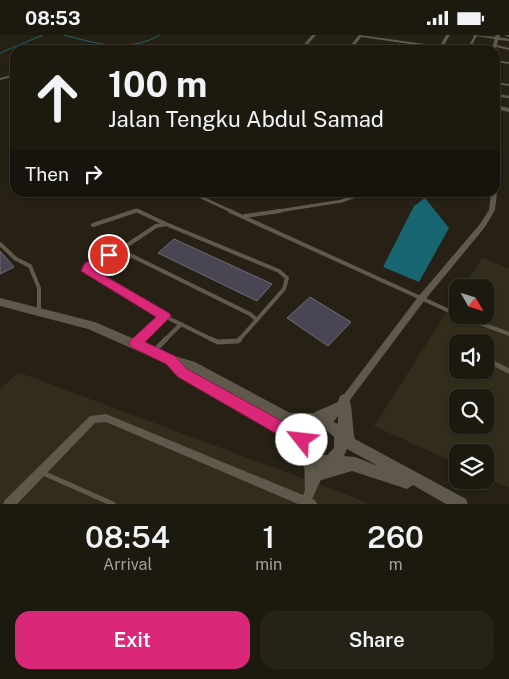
<!DOCTYPE html>
<html lang="en">
<head>
<meta charset="utf-8">
<style>
	:root { --surface:#1c190f; --page:#252218; --text:#f1f3f6; --muted:#a0a09e; --line:#3a382f; --accent:#db2777 }
	body { margin:0; font-family:"Public Sans",sans-serif; background:var(--page); color:var(--text); height:100vh; display:flex; flex-direction:column; font-size:19px; white-space:nowrap }
	* { box-sizing:border-box; margin:0 }
	p { font-size:16px; color:var(--muted) }
	.icon { flex:none; width:28px; height:28px; fill:none; stroke:currentColor; stroke-width:2; stroke-linecap:round; stroke-linejoin:round }
	.map { position:relative; height:469px; overflow:hidden }
	.sheet { display:flex; flex-direction:column; background:var(--surface); flex:1 }
	.sheet>* { flex:none }
	.guide { position:absolute; left:10px; top:10px; width:490px; height:152px; border-radius:15px; box-shadow:0 1px 4px #0004,0 0 0 1px var(--line); background:#1c190f; color:var(--text); overflow:hidden }
	.needle { width:32px; rotate:129deg }
	.tools { position:absolute; left:449px; top:244px; display:grid; gap:10px }
	.tools a { display:grid; place-items:center; width:45px; height:45px; border-radius:10px; background:var(--surface); box-shadow:0 1px 4px #0004,0 0 0 1px var(--line); font-size:25px }
	.pin { position:absolute; display:grid; place-items:center; width:42px; height:42px; color:#fff; margin:-21px; border:2px solid #fff; border-radius:50%; box-shadow:0 1px 5px #0007 }
	.me { position:absolute; width:55px; margin:-28px; rotate:299deg; stroke-linejoin:round; filter:drop-shadow(0 0 4px #0008) }
	.turn { display:flex; align-items:center; gap:18px; height:105px; padding:0 15px; font-size:22px }
	.turn .icon { width:65px; height:65px; stroke-width:2.5 }
	.turn b { display:block; font-size:35px; line-height:42px }
	.then { display:flex; align-items:center; height:48px; padding:0 15px; background:#0003; gap:10px; font-size:19px }
	.eta { display:flex; justify-content:space-evenly; align-items:center; height:85px; text-align:center }
	.eta b { font-size:30px; font-weight:600; line-height:35px }
	.primary-button { display:flex; gap:10px; margin-top:auto; padding:10px 15px }
	.primary-button a { flex:1; height:58px; border-radius:15px; background:var(--accent); color:#fff; font-size:20px; font-weight:600; line-height:58px; text-align:center }
	.primary-button a+a { background:var(--page); color:var(--text) }
	.status { display:flex; justify-content:space-between; align-items:center; height:35px; padding:0 25px; background:var(--surface); direction:ltr }
	.status svg { height:14px; fill:currentColor }
	.map>svg:first-child { display:block }
	.commercial { fill:#322c1b; fill-rule:evenodd }
	.water { fill:#176570 }
	.lines { fill:none; stroke-linecap:round; stroke-linejoin:round }
	.stream { stroke:#176570; stroke-width:1 }
	.building { fill:#494552; stroke:#6f6a79 }
	.service-far3 { stroke:#5f594b; stroke-width:2.5 }
	.service-far2 { stroke:#5f594b; stroke-width:3 }
	.service-far1 { stroke:#5f594b; stroke-width:4 }
	.service { stroke:#5f594b; stroke-width:5 }
	.minor { fill:#5f594b; fill-rule:evenodd }
	.tertiary { fill:#5f594b; fill-rule:evenodd }
	.secondary { fill:#5f594b; fill-rule:evenodd }
	.route { fill:#db2777; stroke:#8e194d }
</style>
</head>
<body>
<div class="status"><b>08:53</b><svg viewBox="0 0 49 12"><path d="M0 12V9h3v3zM5 12V6h3v6zM10 12V3h3v9zM15 12V0h3v12zM26 1h20v11H26zM47 4h2v5h-2z"/></svg></div>
<div class="map">
<svg width="509" height="469" viewBox="0 0 509 469">
	<rect width="100%" height="100%" fill="#262114"/>
	<!-- commercial -->
	<g class="commercial">
		<path d="M 482,223 L 509,233 L 509,453 L 485,442 L 485,418 L 458,418 L 457,429 L 374,391 L 457,261 L 458,280 L 485,280 L 485,252 L 463,252 ZM 458,308 L 485,308 L 485,335 L 458,335 ZM 458,362 L 485,362 L 485,390 L 458,390 Z"/>
		<polygon points="18,337 350,461 368,469 0,469 0,354"/>
	</g>
	<!-- water -->
	<polygon class="water" points="425,163 449,193 419,247 383,232 414,171"/>
	<g class="lines">
		<!-- stream -->
		<g class="stream">
			<path d="M 64,0 C 98,9 128,18 160,0"/>
			<polyline points="0,18 43,0"/>
		</g>
	</g>
	<!-- building -->
	<g class="building">
		<polygon points="174,204 272,249 257,266 158,218"/>
		<polygon points="0,216 14,232 0,239"/>
		<polygon points="310,262 351,287 328,311 287,283"/>
	</g>
	<g class="lines">
		<!-- service-far3 -->
		<g class="service-far3">
			<polyline points="468,15 476,0"/>
			<polyline points="495,60 509,62"/>
		</g>
		<!-- service-far2 -->
		<g class="service-far2">
			<polyline points="192,158 233,177"/>
			<polyline points="132,177 137,175 141,177"/>
			<polyline points="272,177 342,166 364,158"/>
		</g>
		<!-- service-far1 -->
		<g class="service-far1">
			<polyline points="138,176 166,189"/>
			<polyline points="230,176 458,280"/>
			<polyline points="245,181 280,176"/>
			<polyline points="93,190 135,176"/>
			<polyline points="0,209 16,224 30,231 39,253 39,277"/>
			<polyline points="120,215 250,279 257,285"/>
			<polyline points="458,280 509,299"/>
			<polyline points="139,305 165,281"/>
			<polyline points="165,305 181,289"/>
			<polyline points="213,305 150,274 87,236 89,231 126,211 156,191 166,189 279,236 287,243 284,254 239,305"/>
		</g>
		<!-- service -->
		<g class="service">
			<polyline points="211,304 218,307 238,306 240,304"/>
			<polyline points="135,308 140,304"/>
			<polyline points="154,316 166,304"/>
			<polyline points="489,326 509,336"/>
			<polyline points="43,438 113,469"/>
		</g>
		<!-- minor -->
		<g class="minor">
			<polygon points="312,0 316,0 303,15 299,15"/>
			<polygon points="359,0 440,11 446,0 450,0 441,15 437,15 438,13 361,2 351,15 347,15"/>
			<polygon points="470,0 495,2 496,0 500,0 499,2 509,4 509,6 498,5 497,10 509,13 509,15 496,12 495,15 491,15 495,4"/>
			<polygon points="90,11 91,12 89,13 51,15 53,14"/>
			<polygon points="495,25 509,27 509,29 495,27"/>
			<polygon points="15,39 15,41 0,45 0,43"/>
			<polygon points="495,47 509,49 509,51 495,49"/>
			<polygon points="495,70 509,73 509,77 495,74"/>
			<polygon points="495,156 497,158 495,175 485,192 424,266 329,393 326,394 323,393 321,390 323,387 418,262 480,189 489,175 491,158 495,158"/>
			<polygon points="106,379 303,460 305,455 304,422 305,419 309,417 313,419 314,422 315,436 319,433 323,434 324,438 312,464 315,465 317,469 298,469 106,387 95,388 17,469 3,469 5,465 90,381"/>
		</g>
		<!-- tertiary -->
		<path class="tertiary" d="M 0,263 L 95,287 L 171,320 L 195,327 L 290,378 L 313,378 L 338,367 L 340,361 L 344,359 L 348,361 C 353,370 352,392 355,404 L 466,464 L 468,469 L 446,469 L 413,450 L 407,454 L 352,436 L 318,446 L 313,444 L 311,439 L 313,434 L 316,433 L 302,425 L 296,409 L 178,342 L 167,329 L 88,294 L 0,271 ZM 338,379 L 338,389 L 328,384 ZM 318,395 L 326,395 L 334,402 L 334,413 L 327,420 L 317,420 L 310,413 L 310,402 ZM 347,414 L 378,431 L 355,422 L 344,421 Z"/>
		<!-- secondary -->
		<polygon class="secondary" points="505,0 509,0 509,2 506,1"/>
	</g>
	<!-- route -->
	<polygon class="route" points="109,216 114,220 113,222 93,234 169,278 171,281 145,307 175,321 187,334 307,400 309,405 307,410 302,412 296,410 178,342 166,329 131,312 129,308 131,305 156,282 81,236 85,228"/>
</svg>
<div class="tools">
<a><svg class="needle" viewBox="-14 -14 28 28"><path d="M0-13l5 13h-10z" fill="#e53935"/><path d="M0 13l5-13h-10z" fill="#a0a09e"/></svg></a>
<a><svg class="icon" aria-label="sound" viewBox="0 0 24 24"><path d="M4 9h4l5-4v14l-5-4H4zM17 9q2 3 0 6"/></svg></a>
<a><svg class="icon" aria-label="search" viewBox="0 0 24 24"><circle cx="10" cy="10" r="6"/><path d="M15 15l6 6"/></svg></a>
<a><svg class="icon" aria-label="layers" viewBox="0 0 24 24"><path d="M12 4l9 5-9 5-9-5zM3 14l9 5 9-5"/></svg></a>
</div>
<div class="pin" style="left:109px;top:220px;background:#d93025"><svg class="icon" aria-label="arrive" viewBox="0 0 24 24"><path d="M6 21V4h12l-3 4 3 4H6"/></svg></div>
<svg class="me" style="left:302px;top:405px" viewBox="-20 -20 40 40"><circle r="19" fill="#fff"/><path d="M0-13L10 11 0 6-10 11z" fill="#db2777"/></svg>
<div class="guide">
<div class="turn"><svg class="icon" aria-label="ahead" viewBox="0 0 24 24"><path d="M12 20V5M6 11l6-6 6 6"/></svg><div><b>100 m</b>Jalan Tengku Abdul Samad</div></div>
<div class="then">Then<svg class="icon" aria-label="right" viewBox="0 0 24 24"><path d="M7 20v-9h11M14 6l5 5-5 5"/></svg></div>
</div>
</div>
<section class="sheet">
<div class="eta">
<div><b>08:54</b><p>Arrival</p></div>
<div><b>1</b><p>min</p></div>
<div><b>260</b><p>m</p></div>
</div>
<div class="primary-button"><a>Exit</a><a>Share</a></div>
</section>
</body>
</html>
